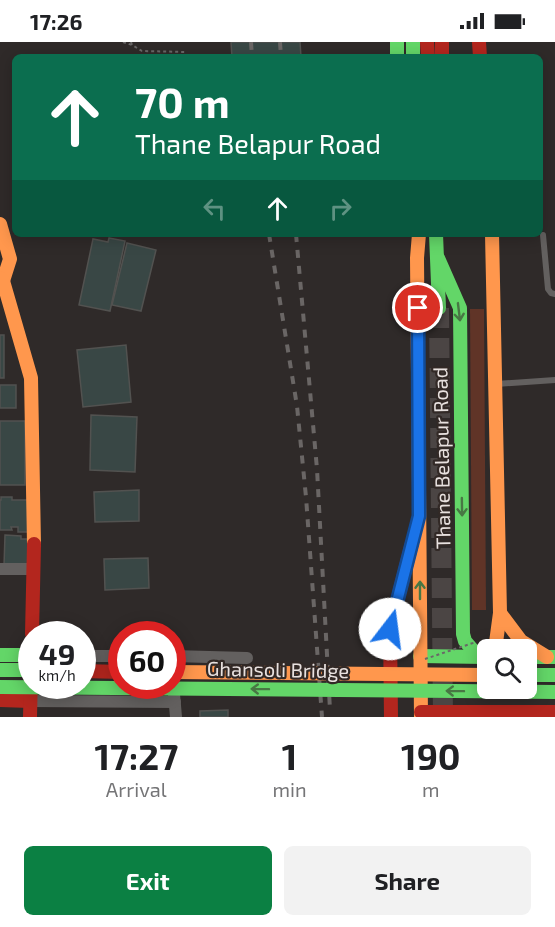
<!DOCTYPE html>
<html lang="en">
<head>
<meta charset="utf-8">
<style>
	:root { --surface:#fff; --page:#f2f2f2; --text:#202124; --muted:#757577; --accent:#0b8043 }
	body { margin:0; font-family:"Exo 2",sans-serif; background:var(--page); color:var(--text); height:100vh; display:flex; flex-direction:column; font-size:22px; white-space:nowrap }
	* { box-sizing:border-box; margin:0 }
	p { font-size:20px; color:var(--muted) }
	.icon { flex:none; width:33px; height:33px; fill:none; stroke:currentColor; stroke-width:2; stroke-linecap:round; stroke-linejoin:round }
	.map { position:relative; height:675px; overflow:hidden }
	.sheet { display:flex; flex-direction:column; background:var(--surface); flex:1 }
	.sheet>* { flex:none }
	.banner { position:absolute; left:12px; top:12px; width:531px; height:183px; border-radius:9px; box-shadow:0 3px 15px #0003; background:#0b6e4f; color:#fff; overflow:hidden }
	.buttons { position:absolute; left:477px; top:597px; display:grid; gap:12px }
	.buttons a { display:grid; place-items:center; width:60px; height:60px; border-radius:9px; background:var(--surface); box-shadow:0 3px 15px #0003; font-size:30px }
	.speed { position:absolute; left:18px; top:579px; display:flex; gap:12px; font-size:30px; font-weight:700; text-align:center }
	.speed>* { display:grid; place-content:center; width:78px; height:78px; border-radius:50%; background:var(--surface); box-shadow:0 3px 15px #0003; line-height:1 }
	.speed small { font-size:15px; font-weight:400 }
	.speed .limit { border:9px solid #d22; background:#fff; color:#111 }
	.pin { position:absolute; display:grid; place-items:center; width:51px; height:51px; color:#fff; margin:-26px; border:3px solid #fff; border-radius:50%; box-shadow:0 2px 6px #0007 }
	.me { position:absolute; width:66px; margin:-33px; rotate:15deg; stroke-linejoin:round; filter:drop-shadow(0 0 4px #0008) }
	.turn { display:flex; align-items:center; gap:21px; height:126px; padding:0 24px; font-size:27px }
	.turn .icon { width:78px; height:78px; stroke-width:2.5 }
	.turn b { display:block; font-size:42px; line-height:51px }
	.lanes { display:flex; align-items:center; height:57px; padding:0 24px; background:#0003; justify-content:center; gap:30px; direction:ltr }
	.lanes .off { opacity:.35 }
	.eta { display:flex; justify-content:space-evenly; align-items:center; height:102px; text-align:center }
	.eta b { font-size:36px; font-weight:700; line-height:42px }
	.button { display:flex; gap:12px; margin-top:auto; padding:12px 24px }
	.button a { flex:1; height:69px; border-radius:9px; background:var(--accent); color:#fff; font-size:24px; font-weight:700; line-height:69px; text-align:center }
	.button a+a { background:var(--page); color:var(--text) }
	.status { display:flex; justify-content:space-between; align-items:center; height:42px; padding:0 30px; background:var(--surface); direction:ltr }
	.status svg { height:16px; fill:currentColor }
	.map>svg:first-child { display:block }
	.green { fill:#603427 }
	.building { fill:#394745; stroke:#525250; stroke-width:1.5 }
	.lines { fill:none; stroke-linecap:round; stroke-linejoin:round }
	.primary-tunnel { stroke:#4b4544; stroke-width:20; stroke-dasharray:20 10; stroke-linecap:butt }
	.path { stroke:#6a6868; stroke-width:2; stroke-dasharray:3 3; stroke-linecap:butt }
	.lane { stroke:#63605f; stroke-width:6 }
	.street { stroke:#63605f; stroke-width:12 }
	.fast { stroke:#63d668; stroke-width:14 }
	.slow { stroke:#ff974d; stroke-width:14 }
	.jam { stroke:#b3261e; stroke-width:14 }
	.rail { stroke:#6a6665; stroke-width:4; stroke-dasharray:8 8; stroke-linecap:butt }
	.path-bridge { stroke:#6a6868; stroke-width:2; stroke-dasharray:3 3; stroke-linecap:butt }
	.fast-bridge { stroke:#63d668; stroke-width:14 }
	.slow-bridge { stroke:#ff974d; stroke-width:14 }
	.oneway { stroke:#487744 }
	.route-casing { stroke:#114b97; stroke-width:15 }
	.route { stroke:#1a73e8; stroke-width:10 }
	.labels { text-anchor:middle; stroke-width:4.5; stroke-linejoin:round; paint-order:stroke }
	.street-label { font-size:20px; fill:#e8e1df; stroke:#322926 }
</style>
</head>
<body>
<div class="status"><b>17:26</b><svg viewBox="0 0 49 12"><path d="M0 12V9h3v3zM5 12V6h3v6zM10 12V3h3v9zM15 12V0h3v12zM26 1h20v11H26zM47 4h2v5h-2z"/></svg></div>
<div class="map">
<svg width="555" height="675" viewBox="0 0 555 675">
	<rect width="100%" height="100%" fill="#2f2a29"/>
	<!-- green -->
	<polygon class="green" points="470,267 484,267 486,568 472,568"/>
	<!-- building -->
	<g class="building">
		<polygon points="231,0 300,0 301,15 232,15"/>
		<polygon points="109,196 125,199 110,269 79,263 93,197 108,200"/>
		<polygon points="127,201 156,208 141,269 112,263"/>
		<rect x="0" y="293" width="4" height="43"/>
		<polygon points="126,303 131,360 83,365 77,308"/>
		<rect x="0" y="343" width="16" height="23"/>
		<polygon points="91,373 137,375 135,430 90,428"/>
		<rect x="0" y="379" width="25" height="64"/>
		<polygon points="139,448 139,479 95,480 94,450"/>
		<polygon points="1,455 12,455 12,458 30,458 30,490 18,490 18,485 11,485 12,488 0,488 0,458 1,458"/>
		<polygon points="5,493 21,494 21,497 29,497 29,524 4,524"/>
		<polygon points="148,516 149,546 105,548 104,517"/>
		<polygon points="228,668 228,675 200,675 200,669"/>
	</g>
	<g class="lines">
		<!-- primary-tunnel -->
		<polyline class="primary-tunnel" points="439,266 443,675"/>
		<!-- path -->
		<g class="path">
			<polyline points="123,0 132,3"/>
			<polyline points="131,0 132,3 142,9 186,10"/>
		</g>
		<!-- lane -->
		<g class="lane">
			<polyline points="543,193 548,247 551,251 555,252"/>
			<polyline points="496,342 555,338"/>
		</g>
		<!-- street -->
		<g class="street">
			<polyline points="0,527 34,527"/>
			<polyline points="82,614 122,614"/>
			<polyline points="172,614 247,616"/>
			<polyline points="174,652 176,675"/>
			<polyline points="30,659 175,660"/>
		</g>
		<!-- fast -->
		<g class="fast">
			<polyline points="397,0 397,15"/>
			<polyline points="413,0 413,15"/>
			<polyline points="436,192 439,266"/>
			<polyline points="438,216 460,266 463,592 465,599 478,614"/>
			<polyline points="0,613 32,613"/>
			<polyline points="420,614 485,615"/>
			<polyline points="526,615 555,615"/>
			<polyline points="526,633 555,633"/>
		</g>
		<!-- slow -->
		<g class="slow">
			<polyline points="0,182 10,217 3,239"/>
			<polyline points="419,192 417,216 421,675"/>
			<polyline points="492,192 500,571 495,608"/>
			<polyline points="0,236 3,239 31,336 34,502"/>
			<polyline points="500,571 521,599 547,615"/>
		</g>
		<!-- jam -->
		<g class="jam">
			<polyline points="427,0 428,15"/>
			<polyline points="442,0 442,15"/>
			<polyline points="479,0 480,15"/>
			<polyline points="32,592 34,502"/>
			<polyline points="82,629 122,630"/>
			<polyline points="0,658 30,659"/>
			<polyline points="421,670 555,670"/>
			<polyline points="30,675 31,632"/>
			<polyline points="391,675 390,587 412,501"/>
		</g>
		<!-- rail -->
		<g class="rail">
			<polyline points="251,0 252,15"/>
			<polyline points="280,0 281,15"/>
			<polyline points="269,192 297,364 306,455 322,675"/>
			<polyline points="296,192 317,427 330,668"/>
		</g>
		<!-- path-bridge -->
		<polyline class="path-bridge" points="425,617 476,600"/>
		<!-- fast-bridge -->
		<g class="fast-bridge">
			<polyline points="0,628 32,628"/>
			<polyline points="0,645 555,650"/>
		</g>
		<!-- slow-bridge -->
		<polyline class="slow-bridge" points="172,630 488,633"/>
	</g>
	<!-- one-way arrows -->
	<defs><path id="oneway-shaft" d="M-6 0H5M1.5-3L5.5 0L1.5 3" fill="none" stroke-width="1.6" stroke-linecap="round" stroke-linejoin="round" transform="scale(1.5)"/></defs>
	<g class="oneway">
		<use href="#oneway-shaft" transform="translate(459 270) rotate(83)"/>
		<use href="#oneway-shaft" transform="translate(462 465) rotate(89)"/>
		<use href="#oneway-shaft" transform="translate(420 548) rotate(-90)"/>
		<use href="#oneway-shaft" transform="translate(260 647) rotate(-179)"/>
		<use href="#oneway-shaft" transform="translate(455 649) rotate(-179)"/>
	</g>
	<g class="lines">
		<!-- route casing -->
		<g class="route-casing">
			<polyline id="route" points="390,587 419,474 418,266"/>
		</g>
		<!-- route -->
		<use href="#route" class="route"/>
	</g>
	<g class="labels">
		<!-- street labels -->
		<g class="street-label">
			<text transform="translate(442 416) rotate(-91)" y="7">Thane Belapur Road</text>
			<text transform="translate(278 628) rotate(1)" y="7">Ghansoli Bridge</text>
		</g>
	</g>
</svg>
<div class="buttons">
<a><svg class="icon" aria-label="search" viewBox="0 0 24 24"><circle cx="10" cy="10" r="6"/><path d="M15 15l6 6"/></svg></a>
</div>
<div class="speed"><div>49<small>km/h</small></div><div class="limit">60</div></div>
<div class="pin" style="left:418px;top:266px;background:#d93025"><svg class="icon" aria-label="arrive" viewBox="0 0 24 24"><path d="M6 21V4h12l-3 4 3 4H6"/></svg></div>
<svg class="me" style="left:390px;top:587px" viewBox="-20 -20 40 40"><circle r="19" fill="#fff"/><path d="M0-13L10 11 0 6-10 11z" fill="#1a73e8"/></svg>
<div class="banner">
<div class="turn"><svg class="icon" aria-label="ahead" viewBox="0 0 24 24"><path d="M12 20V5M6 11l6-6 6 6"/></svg><div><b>70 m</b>Thane Belapur Road</div></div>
<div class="lanes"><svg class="icon off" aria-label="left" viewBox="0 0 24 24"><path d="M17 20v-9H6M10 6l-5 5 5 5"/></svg><svg class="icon" aria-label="ahead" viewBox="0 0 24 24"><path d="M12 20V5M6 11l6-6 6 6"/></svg><svg class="icon off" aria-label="right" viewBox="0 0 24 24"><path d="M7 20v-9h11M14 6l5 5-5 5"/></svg></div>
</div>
</div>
<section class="sheet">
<div class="eta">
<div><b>17:27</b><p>Arrival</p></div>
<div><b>1</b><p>min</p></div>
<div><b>190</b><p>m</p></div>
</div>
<div class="button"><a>Exit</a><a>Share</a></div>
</section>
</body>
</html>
